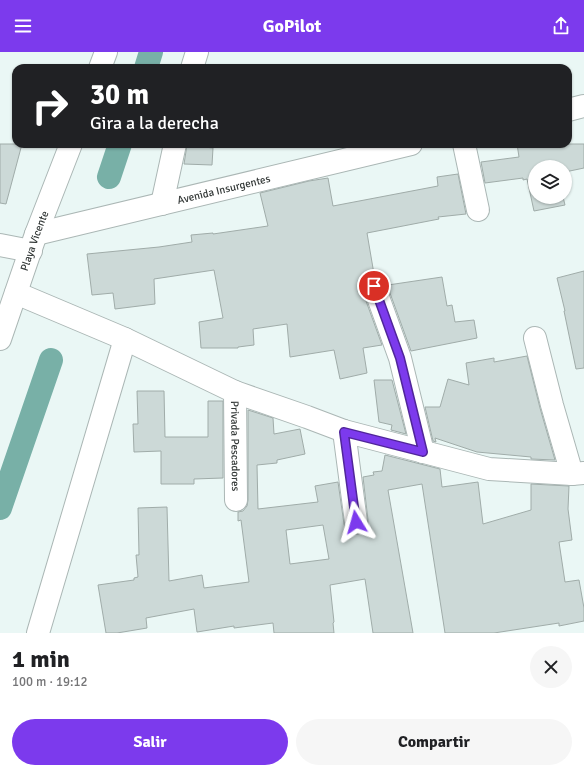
<!DOCTYPE html>
<html lang="es">
<head>
<meta charset="utf-8">
<style>
	:root { --surface:#fff; --page:#f6f6f6; --text:#202124; --muted:#757577; --accent:#7c3aed }
	body { margin:0; font-family:Signika,sans-serif; background:var(--page); color:var(--text); height:100vh; display:flex; flex-direction:column; font-size:15px; white-space:nowrap }
	* { box-sizing:border-box; margin:0 }
	p { font-size:13px; color:var(--muted) }
	.icon { flex:none; width:22px; height:22px; fill:none; stroke:currentColor; stroke-width:2; stroke-linecap:round; stroke-linejoin:round }
	.map { position:relative; height:581px; overflow:hidden }
	.side { display:flex; flex-direction:column; background:var(--surface); flex:1 }
	.side>* { flex:none }
	.hud { position:absolute; left:12px; top:12px; width:560px; height:84px; border-radius:12px; box-shadow:0 1px 3px #0004; background:#202124; color:#fff; overflow:hidden }
	.fabs { position:absolute; left:528px; top:108px; display:grid; gap:8px }
	.fabs a { display:grid; place-items:center; width:44px; height:44px; border-radius:50%; background:var(--surface); box-shadow:0 1px 3px #0004; font-size:20px }
	.pin { position:absolute; display:grid; place-items:center; width:34px; height:34px; color:#fff; margin:-17px; border:2px solid #fff; border-radius:50%; box-shadow:0 1px 4px #0007 }
	.me { position:absolute; width:44px; margin:-22px; rotate:352deg; stroke-linejoin:round; filter:drop-shadow(0 0 3px #0008) }
	.turn { display:flex; align-items:center; gap:14px; height:84px; padding:0 12px; font-size:18px }
	.turn .icon { width:52px; height:52px; stroke-width:2.5 }
	.turn b { display:block; font-size:28px; line-height:34px }
	.round { display:grid; place-items:center; flex:none; width:42px; height:42px; border-radius:21px; background:var(--page) }
	.head { display:flex; align-items:center; justify-content:space-between; height:68px; padding:0 12px }
	h1 { font-size:24px; font-weight:800; line-height:30px }
	.cta { display:flex; gap:8px; margin-top:auto; padding:8px 12px }
	.cta a { flex:1; height:46px; border-radius:24px; background:var(--accent); color:#fff; font-size:16px; font-weight:800; line-height:46px; text-align:center }
	.cta a+a { background:var(--page); color:var(--text) }
	header { display:flex; justify-content:space-between; align-items:center; height:52px; padding:0 12px; background:var(--accent); color:#fff; font-size:18px; font-weight:800 }
	.map>svg:first-child { display:block }
	.lines { fill:none; stroke-linecap:round; stroke-linejoin:round }
	.canal { stroke:#78b0a7; stroke-width:24 }
	.building { fill:#ccd9d7; stroke:#a0aca9; fill-rule:evenodd }
	.minor-casing { stroke:#abb7b5; stroke-width:24 }
	.tertiary-casing { stroke:#abb7b5; stroke-width:24 }
	.minor { stroke:#fff; stroke-width:22 }
	.tertiary { stroke:#fff; stroke-width:22 }
	.route-casing { stroke:#51269a; stroke-width:10 }
	.route { stroke:#7c3aed; stroke-width:7 }
	.labels { text-anchor:middle; stroke-width:4; stroke-linejoin:round; paint-order:stroke }
	.street-label { font-size:11px; fill:#333837; stroke:#fff }
</style>
</head>
<body>
<header><svg class="icon" aria-label="menu" viewBox="0 0 24 24"><path d="M4 6h16M4 12h16M4 18h16"/></svg>GoPilot<svg class="icon" aria-label="share" viewBox="0 0 24 24"><path d="M12 15V3M7 8l5-5 5 5M5 13v7h14v-7"/></svg></header>
<div class="map">
<svg width="584" height="581" viewBox="0 0 584 581">
	<rect width="100%" height="100%" fill="#eaf7f5"/>
	<g class="lines">
		<!-- canal -->
		<g class="canal">
			<polyline points="146,16 151,0"/>
			<polyline points="109,125 120,92"/>
			<polyline points="0,456 51,308"/>
		</g>
	</g>
	<!-- building -->
	<g class="building">
		<polygon points="0,92 22,92 6,152 0,151"/>
		<polygon points="517,92 584,92 584,116 565,120 565,115 535,115 535,145 563,145 565,153 534,159 527,127 523,128 523,126 485,131 481,110 519,105"/>
		<polygon points="187,93 213,96 212,113 184,112"/>
		<polygon points="458,122 466,162 438,165 439,167 367,181 374,222 369,222 364,226 362,231 362,238 382,293 363,296 367,321 340,327 334,298 290,305 287,272 253,277 254,293 238,295 238,296 201,296 199,270 223,266 214,218 154,227 155,252 115,257 113,241 92,243 87,202 159,195 192,190 191,183 213,181 213,182 268,174 260,141 309,129 328,126 333,154 438,134 437,125"/>
		<polygon points="584,219 584,316 576,317 564,259 565,259 557,226"/>
		<polygon points="383,225 386,225 388,233 442,225 447,254 452,253 455,270 474,268 477,286 411,299 386,230"/>
		<polygon points="527,304 540,356 555,408 531,407 531,405 477,400 435,386 436,390 433,389 425,355 440,355 448,327 469,333 466,311 494,306 494,310"/>
		<polygon points="374,328 392,328 406,382 391,378 392,373 379,370"/>
		<polygon points="137,339 164,339 165,385 208,385 208,349 223,349 223,426 194,427 194,432 161,432 161,399 134,400 133,372 138,372"/>
		<path d="M 248,358 L 273,366 L 274,382 L 300,377 L 305,402 L 277,408 L 277,411 L 257,413 L 258,457 L 318,450 L 315,434 L 338,430 L 344,472 L 346,478 L 352,482 L 358,482 L 363,480 L 368,474 L 368,468 L 363,425 L 374,423 L 373,420 L 382,419 L 385,403 L 440,417 L 442,435 L 478,430 L 483,472 L 531,458 L 531,432 L 569,434 L 568,457 L 572,488 L 559,490 L 565,530 L 579,528 L 584,556 L 584,569 L 559,574 L 559,571 L 494,581 L 445,581 L 422,432 L 388,438 L 413,581 L 373,581 L 365,527 L 330,533 L 334,570 L 333,571 L 334,581 L 274,581 L 273,571 L 234,576 L 234,574 L 197,580 L 194,557 L 146,566 L 147,576 L 117,581 L 106,581 L 98,533 L 134,528 L 134,526 L 138,525 L 136,503 L 139,503 L 138,456 L 167,455 L 169,529 L 202,523 L 204,536 L 249,530 L 241,468 L 238,469 L 238,460 L 243,459 L 247,454 L 248,448 ZM 323,473 L 329,507 L 290,512 L 286,478 Z"/>
	</g>
	<g class="lines">
		<!-- minor casing -->
		<g class="minor-casing">
			<g id="minor">
				<polyline points="192,16 197,0"/>
				<polyline points="568,58 584,54"/>
				<polyline points="464,92 478,158"/>
				<polyline points="162,152 175,92"/>
				<path id="s1" d="M 36,182 L 411,92"/>
				<polyline points="0,193 31,199"/>
				<polyline points="374,234 400,306 423,400"/>
				<polyline points="16,241 125,287 235,340 307,365 344,379 489,417 572,422 584,421"/>
				<polyline points="535,286 552,353 572,422"/>
				<path id="s2" d="M 235,340 L 236,448"/>
				<polyline points="344,379 356,470"/>
				<polyline points="38,581 125,287"/>
			</g>
		</g>
		<!-- tertiary casing -->
		<g class="tertiary-casing">
			<g id="tertiary">
				<polyline points="100,16 106,0"/>
				<path id="s3" d="M 0,287 L 36,182 L 71,92"/>
			</g>
		</g>
		<!-- minor -->
		<use href="#minor" class="minor"/>
		<!-- tertiary -->
		<use href="#tertiary" class="tertiary"/>
	</g>
	<g class="lines">
		<!-- route casing -->
		<g class="route-casing">
			<polyline id="route" points="356,470 344,380 423,400 400,306 374,234"/>
		</g>
		<!-- route -->
		<use href="#route" class="route"/>
	</g>
	<g class="labels">
		<!-- street labels -->
		<g class="street-label">
			<text dy="4" stroke="none"><textPath href="#s1" startOffset="193">Avenida Insurgentes</textPath></text>
			<text dy="4" stroke="none"><textPath href="#s3" startOffset="104">Playa Vicente</textPath></text>
			<text dy="4" stroke="none"><textPath href="#s2" startOffset="54">Privada Pescadores</textPath></text>
		</g>
	</g>
</svg>
<div class="fabs">
<a><svg class="icon" aria-label="layers" viewBox="0 0 24 24"><path d="M12 4l9 5-9 5-9-5zM3 14l9 5 9-5"/></svg></a>
</div>
<div class="pin" style="left:374px;top:234px;background:#d93025"><svg class="icon" aria-label="arrive" viewBox="0 0 24 24"><path d="M6 21V4h12l-3 4 3 4H6"/></svg></div>
<svg class="me" style="left:356px;top:470px" viewBox="-20 -20 40 40"><path d="M0-17L14 15 0 8-14 15z" fill="#7c3aed" stroke="#fff" stroke-width="4"/></svg>
<div class="hud">
<div class="turn"><svg class="icon" aria-label="right" viewBox="0 0 24 24"><path d="M7 20v-9h11M14 6l5 5-5 5"/></svg><div><b>30 m</b>Gira a la derecha</div></div>
</div>
</div>
<section class="side">
<div class="head"><div><h1>1 min</h1><p>100 m · 19:12</p></div><a class="round"><svg class="icon" aria-label="close" viewBox="0 0 24 24"><path d="M6 6l12 12M18 6L6 18"/></svg></a></div>
<div class="cta"><a>Salir</a><a>Compartir</a></div>
</section>
</body>
</html>
